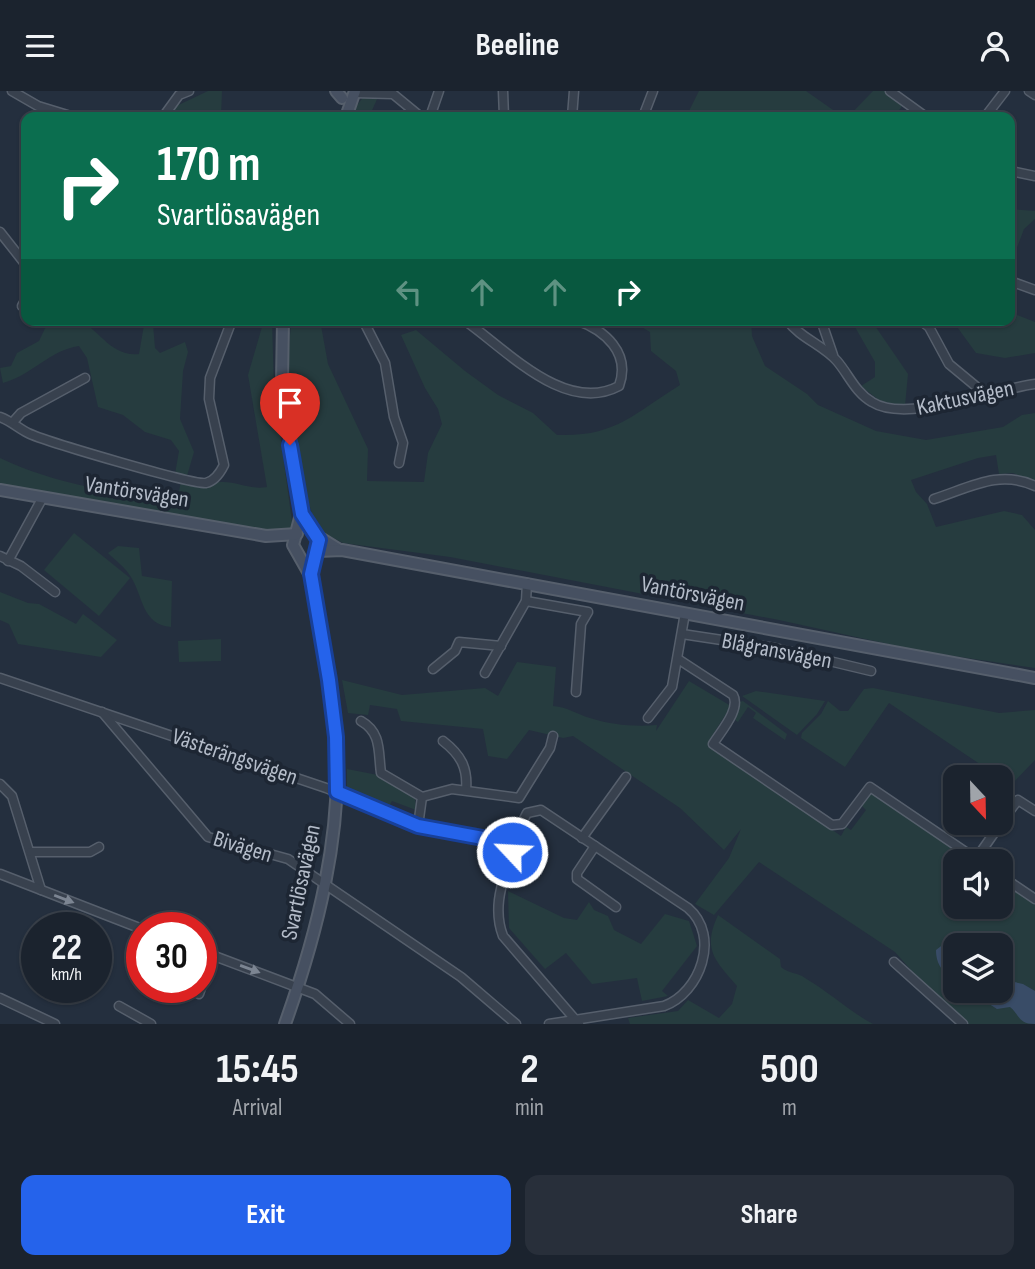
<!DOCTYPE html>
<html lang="en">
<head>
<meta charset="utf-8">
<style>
	:root { --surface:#1b232e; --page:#282f3a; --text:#f1f3f6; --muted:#a0a4aa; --line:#39404a; --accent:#2563eb }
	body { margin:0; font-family:"Sofia Sans Condensed",sans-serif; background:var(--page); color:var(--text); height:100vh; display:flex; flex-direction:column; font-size:26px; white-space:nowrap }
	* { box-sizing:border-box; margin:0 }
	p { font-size:23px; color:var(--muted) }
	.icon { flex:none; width:38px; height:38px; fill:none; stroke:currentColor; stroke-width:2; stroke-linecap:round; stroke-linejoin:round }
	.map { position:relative; height:933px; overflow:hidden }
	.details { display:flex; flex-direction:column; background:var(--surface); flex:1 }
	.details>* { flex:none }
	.hud { position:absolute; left:21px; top:21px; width:994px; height:214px; border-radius:14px; box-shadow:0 2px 5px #0004,0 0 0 2px var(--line); background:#0b6e4f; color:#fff; overflow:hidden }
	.needle { width:46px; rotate:158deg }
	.controls { position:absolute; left:943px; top:674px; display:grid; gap:14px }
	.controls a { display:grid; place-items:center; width:70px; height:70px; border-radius:14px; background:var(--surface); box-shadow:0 2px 5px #0004,0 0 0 2px var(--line); font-size:35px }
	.speed { position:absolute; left:21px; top:821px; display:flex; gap:14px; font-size:35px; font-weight:700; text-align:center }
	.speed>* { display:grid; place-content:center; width:91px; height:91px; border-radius:50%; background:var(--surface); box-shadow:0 2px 5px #0004,0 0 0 2px var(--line); line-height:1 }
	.speed small { font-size:18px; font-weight:400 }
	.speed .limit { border:10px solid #d22; background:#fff; color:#111 }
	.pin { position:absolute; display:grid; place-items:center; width:60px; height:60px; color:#fff; margin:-72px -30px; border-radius:50% 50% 50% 0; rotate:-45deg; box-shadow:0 0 7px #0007 }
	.pin .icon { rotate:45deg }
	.me { position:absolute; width:77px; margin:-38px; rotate:295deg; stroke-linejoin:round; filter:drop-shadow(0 0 5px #0008) }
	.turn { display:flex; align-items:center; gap:24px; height:147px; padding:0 21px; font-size:32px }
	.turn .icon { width:91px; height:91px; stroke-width:2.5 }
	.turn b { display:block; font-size:49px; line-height:60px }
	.lanes { display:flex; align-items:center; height:66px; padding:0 21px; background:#0003; justify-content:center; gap:35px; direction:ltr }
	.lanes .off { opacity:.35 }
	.eta { display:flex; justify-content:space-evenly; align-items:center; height:119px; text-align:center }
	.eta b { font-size:42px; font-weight:700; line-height:49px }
	.action { display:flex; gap:14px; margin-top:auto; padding:14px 21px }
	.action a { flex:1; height:80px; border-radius:14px; background:var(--accent); color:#fff; font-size:28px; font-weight:700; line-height:80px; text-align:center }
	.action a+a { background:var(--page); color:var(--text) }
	header { display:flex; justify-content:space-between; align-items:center; height:91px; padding:0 21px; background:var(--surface); font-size:32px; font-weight:700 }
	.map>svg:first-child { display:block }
	.green { fill:#263c3f; fill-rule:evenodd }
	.water { fill:#394c67 }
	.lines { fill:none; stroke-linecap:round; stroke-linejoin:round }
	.street-casing { stroke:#565f6c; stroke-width:11 }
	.secondary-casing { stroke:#565f6c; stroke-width:14 }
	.street { stroke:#38414e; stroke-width:8 }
	.secondary { stroke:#465061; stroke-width:10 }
	.oneway { fill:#7c8592 }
	.route-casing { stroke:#184099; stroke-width:18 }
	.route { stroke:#2563eb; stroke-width:12 }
	.labels { text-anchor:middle; stroke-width:7; stroke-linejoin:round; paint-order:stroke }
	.street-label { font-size:23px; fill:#b4bcc9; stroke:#1d2633 }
</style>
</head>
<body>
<header><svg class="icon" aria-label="menu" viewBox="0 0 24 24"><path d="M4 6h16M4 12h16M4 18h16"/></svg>Beeline<svg class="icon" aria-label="person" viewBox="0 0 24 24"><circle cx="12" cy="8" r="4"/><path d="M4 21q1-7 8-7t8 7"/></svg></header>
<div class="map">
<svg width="1035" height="933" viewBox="0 0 1035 933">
	<rect width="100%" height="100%" fill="#242f3e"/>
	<!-- green -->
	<g class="green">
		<polygon points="208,0 222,0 221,26 166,26 168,19"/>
		<polygon points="699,0 806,0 843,26 686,26"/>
		<polygon points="873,0 884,0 903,13 895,26 848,26"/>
		<polygon points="364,5 378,6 369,26 355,26 355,17"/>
		<polygon points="1010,118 1035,120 1035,128 1024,138 1015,162 1010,163"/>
		<polygon points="1010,221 1035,231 1035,262 1005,267 976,262 952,229 1010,229"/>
		<path d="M 49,229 C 57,229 69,227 77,229 C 99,236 109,266 139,263 L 144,234 L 153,233 L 155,257 L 160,262 L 185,251 L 188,261 L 183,280 L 180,328 L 194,361 L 187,385 L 175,383 L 179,360 L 171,349 L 145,341 L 123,324 L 98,316 L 87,267 L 79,255 C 50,259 32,284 3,292 L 0,277 L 11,275 L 17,262 L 39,250 Z"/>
		<path d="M 264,229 L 272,229 L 274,298 L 293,438 L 267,441 L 0,395 L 0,367 C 56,394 116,401 177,411 L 181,390 C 203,403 206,390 223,391 C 239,391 250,399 267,396 L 248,284 Z"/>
		<path d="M 292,229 L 320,229 L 328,273 L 368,358 L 367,390 L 424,391 L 428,362 L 442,333 L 438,318 L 425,297 L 401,244 L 416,239 L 465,280 L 498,304 L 533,322 L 557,344 C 616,346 633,323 680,294 L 676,280 L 651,260 L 650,241 L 630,229 L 751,229 L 752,245 L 765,275 L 807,303 L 818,314 L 876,340 L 926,349 L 1003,336 L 1022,324 L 1035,322 L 1035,391 L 1013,382 L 999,383 L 996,364 L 978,367 L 911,389 L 916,401 L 927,413 L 936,436 L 1004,420 L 1022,424 L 1035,439 L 1035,577 L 920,560 L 779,529 L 450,466 L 343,452 L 324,442 L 312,423 L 307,406 C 299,350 282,286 292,229 Z"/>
		<polygon points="851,229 871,229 908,283 905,315 880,310 861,295 875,286 875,271"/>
		<polygon points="74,442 130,487 99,525 44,479"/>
		<path d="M 118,455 L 139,457 L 142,485 L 172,490 L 171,536 C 142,534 143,505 131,486 C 126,477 115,469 108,462 Z"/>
		<polygon points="0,501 28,512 39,513 76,533 83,523 117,549 101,566 18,553 9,533 0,529"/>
		<polygon points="221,548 221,570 179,571 178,550"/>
		<path d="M 517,571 L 556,576 L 553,615 C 568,616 576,623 590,627 C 611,634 635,636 657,634 L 656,640 L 689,590 L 731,615 L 710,648 L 709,653 L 841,745 L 846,736 L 851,739 L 866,719 L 862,715 L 871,702 L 971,770 L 956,770 L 956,816 L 1001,816 L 1001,790 L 1035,813 L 1035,933 L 957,933 L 955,924 L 933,904 L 895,861 L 759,771 L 714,824 L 695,813 L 729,767 L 741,738 L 724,759 L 680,717 L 573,645 L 563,647 L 529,639 L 507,668 L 488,665 L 483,638 L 401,630 L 397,618 L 370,614 L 368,624 L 348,622 L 342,589 L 402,604 L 485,597 L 498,605 ZM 956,854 L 1001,854 L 1001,900 L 956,900 Z"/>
		<polygon points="873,597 999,622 1035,619 1035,669 1011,694 889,612 845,676 801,647 802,642 821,623 828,610 840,620 848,620 864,598"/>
		<polygon points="756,600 825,610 817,623 797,644 742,605"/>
		<polygon points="743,610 787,643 785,649 753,627 756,622 748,616 738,631 735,629 739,611"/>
		<polygon points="347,678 383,685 415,706 416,719 392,710 388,717 347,701"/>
		<polygon points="508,800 564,827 577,829 589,811 594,819 608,825 614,839 641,853 665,823 689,830 697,855 662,900 668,905 642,910 637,887 592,893 566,862 545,878 509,837"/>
		<path d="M 718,824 L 780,868 L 781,876 C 789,883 797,881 805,887 C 829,901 849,920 873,933 L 630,933 L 628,927 L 678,920 L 688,909 L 719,927 L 732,913 L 737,895 C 715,869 702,859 718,824 Z"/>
	</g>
	<!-- water -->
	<g class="water">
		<path d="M 945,852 L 955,856 L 955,891 C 944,881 936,875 936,859 Z"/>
		<path d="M 1001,888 L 1023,893 L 1035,900 L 1035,933 C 1018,933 1020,924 1010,916 L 997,918 L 969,900 L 1001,900 Z"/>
	</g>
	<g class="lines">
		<!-- street casing -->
		<g class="street-casing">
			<g id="street">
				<polyline points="12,0 38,15 74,26"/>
				<polyline points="503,0 504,26"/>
				<polyline points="890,0 926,26"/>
				<polyline points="1029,0 1035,4"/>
				<polyline points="354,2 393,3 421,26"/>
				<polyline points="163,26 179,4 189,0"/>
				<polyline points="430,26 439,0"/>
				<polyline points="572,26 574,0"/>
				<polyline points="643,26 653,0"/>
				<polyline points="985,26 1005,0"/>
				<polyline points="1010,80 1035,85"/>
				<polyline points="0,141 26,174"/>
				<polyline points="1010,190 1035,199"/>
				<polyline points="22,215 26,208"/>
				<polyline points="363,229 385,272 394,326 403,352 399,372"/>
				<path d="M 464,229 C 506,258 565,324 619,295 C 631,262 605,239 576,229"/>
				<path d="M 787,229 C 800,247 823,254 837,270 C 849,284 855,301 872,311 C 906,333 994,298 1035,293"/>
				<polyline points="821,229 833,264"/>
				<polyline points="920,229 929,236 949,273 984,302"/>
				<path d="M 0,326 C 11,330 18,337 28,342 C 44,350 193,394 206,392 C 215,390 220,382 224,374 L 209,308 L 210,287 L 232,229"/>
				<polyline points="13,331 21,322 85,287"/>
				<path d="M 934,408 C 969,397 999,378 1035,395"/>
				<polyline points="0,465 21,475 55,501"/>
				<polyline points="8,470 43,406"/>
				<polyline points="526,510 588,521 581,533 576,601"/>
				<polyline points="682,543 775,557 871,580"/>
				<path d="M 678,568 L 733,604 C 741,618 721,640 713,653 L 832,734 L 842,733 L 870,696 L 979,770"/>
				<polyline points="433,578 455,560 459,551 501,555"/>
				<polyline points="485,582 526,510 527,492"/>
				<path d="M 0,587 L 326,697 L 418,735 L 499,750 L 510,756 L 511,761 C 503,790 492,816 503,845 L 579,933"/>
				<polyline points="102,621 208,746 288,768 461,886 516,933"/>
				<polyline points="648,627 672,596 685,522"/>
				<path d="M 361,630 C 382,642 378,661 381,682 L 422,706 L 418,735"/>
				<path d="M 443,650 C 461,664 468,677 466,699"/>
				<polyline points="0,693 12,705 41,799"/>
				<polyline points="422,706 452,698 519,707 550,657 553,645"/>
				<polyline points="1001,731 1018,709 1035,720"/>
				<polyline points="582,747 626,686"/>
				<polyline points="595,755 577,782 577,788 616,816"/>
				<path d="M 510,756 L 527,722 L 541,719 L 688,817 C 721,845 700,902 664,915 L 549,933"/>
				<polyline points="31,761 90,761 99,756"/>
				<polyline points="976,768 1001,732"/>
				<polyline points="0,783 142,838"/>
				<polyline points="1001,785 1035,808"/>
				<polyline points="201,860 315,903 350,933"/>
				<polyline points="894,871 963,933"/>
				<polyline points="199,903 212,865"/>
				<polyline points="0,907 55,933"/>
				<polyline points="119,915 151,933"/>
			</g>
		</g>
		<!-- secondary casing -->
		<g class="secondary-casing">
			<g id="secondary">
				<polyline points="336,0 342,7"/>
				<polyline points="346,26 355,0"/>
				<polyline points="283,229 282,291 301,423 293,454 310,484"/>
				<polyline points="0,399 266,445 297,443"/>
				<polyline points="303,424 317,445 338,458"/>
				<polyline points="318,460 342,459 1035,587"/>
				<path d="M 285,933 C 317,843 343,743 336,646 C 332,591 318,538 311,483 L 316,463"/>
			</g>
		</g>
		<!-- street -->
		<use href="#street" class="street"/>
		<!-- secondary -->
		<use href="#secondary" class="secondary"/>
	</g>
	<!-- one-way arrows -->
	<defs><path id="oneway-solid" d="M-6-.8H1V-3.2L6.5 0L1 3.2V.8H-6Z" transform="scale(1.75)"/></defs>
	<g class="oneway">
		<use href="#oneway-solid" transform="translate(64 808) rotate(21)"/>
		<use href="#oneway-solid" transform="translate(250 878) rotate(20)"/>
	</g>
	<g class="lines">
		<!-- route casing -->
		<g class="route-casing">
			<polyline id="route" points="290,354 302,423 319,449 311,483 329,589 336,646 337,701 418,735 499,750 510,756 512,761"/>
		</g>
		<!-- route -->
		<use href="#route" class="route"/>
	</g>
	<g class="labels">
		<!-- street labels -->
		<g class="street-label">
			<text transform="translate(965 306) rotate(-12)" y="8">Kaktusvägen</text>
			<text transform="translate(137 400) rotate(9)" y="8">Vantörsvägen</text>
			<text transform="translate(693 502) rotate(11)" y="8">Vantörsvägen</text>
			<text transform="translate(777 559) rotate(11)" y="8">Blågransvägen</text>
			<text transform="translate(235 665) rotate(19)" y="8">Västerängsvägen</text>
			<text transform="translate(243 755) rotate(17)" y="8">Bivägen</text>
			<text transform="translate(300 791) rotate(-78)" y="8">Svartlösavägen</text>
		</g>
	</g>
</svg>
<div class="controls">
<a><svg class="needle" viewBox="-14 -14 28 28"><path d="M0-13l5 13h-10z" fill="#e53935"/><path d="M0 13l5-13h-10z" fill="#a0a4aa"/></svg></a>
<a><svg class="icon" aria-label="sound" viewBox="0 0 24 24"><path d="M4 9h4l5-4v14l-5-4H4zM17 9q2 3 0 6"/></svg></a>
<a><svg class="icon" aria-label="layers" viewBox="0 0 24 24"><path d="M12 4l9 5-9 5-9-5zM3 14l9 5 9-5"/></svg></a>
</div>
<div class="speed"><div>22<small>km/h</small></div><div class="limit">30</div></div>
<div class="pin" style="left:290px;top:354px;background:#d93025"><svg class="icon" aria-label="arrive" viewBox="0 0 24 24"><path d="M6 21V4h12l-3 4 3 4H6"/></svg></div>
<svg class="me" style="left:512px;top:761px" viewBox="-20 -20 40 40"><circle r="17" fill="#2563eb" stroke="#fff" stroke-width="3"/><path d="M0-11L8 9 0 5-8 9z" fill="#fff"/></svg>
<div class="hud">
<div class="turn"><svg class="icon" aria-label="right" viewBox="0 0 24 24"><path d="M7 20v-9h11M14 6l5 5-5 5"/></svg><div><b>170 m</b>Svartlösavägen</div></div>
<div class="lanes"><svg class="icon off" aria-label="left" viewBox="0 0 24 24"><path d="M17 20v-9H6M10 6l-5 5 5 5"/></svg><svg class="icon off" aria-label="ahead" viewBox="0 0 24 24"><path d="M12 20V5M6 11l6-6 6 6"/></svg><svg class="icon off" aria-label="ahead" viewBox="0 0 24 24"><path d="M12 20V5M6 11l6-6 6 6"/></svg><svg class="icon" aria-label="right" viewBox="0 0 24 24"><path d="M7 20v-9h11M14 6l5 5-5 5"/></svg></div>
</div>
</div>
<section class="details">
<div class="eta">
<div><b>15:45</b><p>Arrival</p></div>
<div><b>2</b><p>min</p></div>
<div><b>500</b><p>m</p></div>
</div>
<div class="action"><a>Exit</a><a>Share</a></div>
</section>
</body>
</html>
